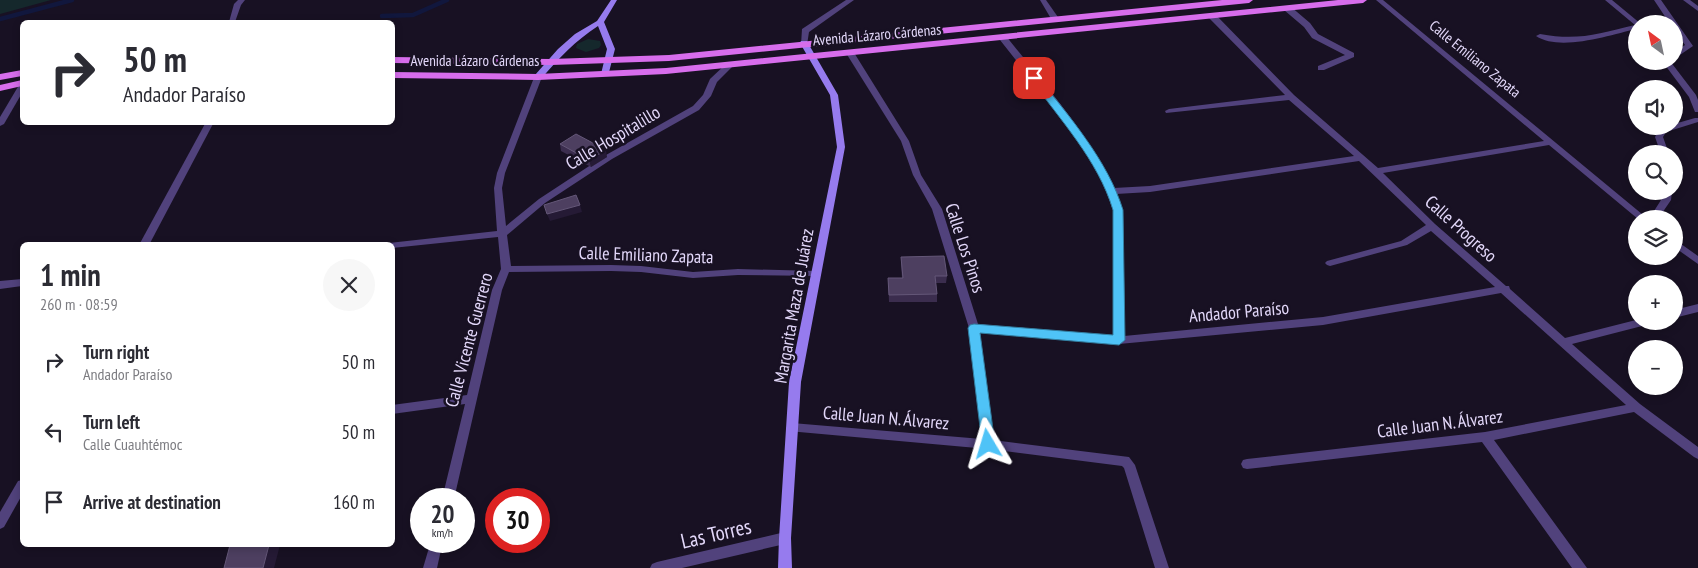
<!DOCTYPE html>
<html lang="en">
<head>
<meta charset="utf-8">
<style>
	:root { --surface:#fff; --page:#f7f7f7; --text:#2b2b33; --muted:#7c7c81 }
	body { margin:0; font-family:"PT Sans Narrow",sans-serif; background:var(--page); color:var(--text); height:100vh; display:flex; flex-direction:column; font-size:19px; white-space:nowrap }
	* { box-sizing:border-box; margin:0 }
	p { font-size:16px; color:var(--muted) }
	.icon { flex:none; width:28px; height:28px; fill:none; stroke:currentColor; stroke-width:2; stroke-linecap:round; stroke-linejoin:round }
	.map { position:relative; flex:1; overflow:hidden }
	.panel { position:absolute; left:20px; top:242px; width:375px; height:305px; display:flex; flex-direction:column; background:var(--surface); border-radius:8px; box-shadow:0 2px 8px #0003 }
	.panel>* { flex:none }
	.hud { position:absolute; left:20px; top:20px; width:375px; height:105px; border-radius:8px; box-shadow:0 2px 8px #0003; background:#fff; color:var(--text); overflow:hidden }
	.needle { width:32px; rotate:327deg }
	.tools { position:absolute; left:1628px; top:15px; display:grid; gap:10px }
	.tools a { display:grid; place-items:center; width:55px; height:55px; border-radius:50%; background:var(--surface); box-shadow:0 2px 8px #0003; font-size:25px }
	.speed { position:absolute; left:410px; top:488px; display:flex; gap:10px; font-size:25px; font-weight:700; text-align:center }
	.speed>* { display:grid; place-content:center; width:65px; height:65px; border-radius:50%; background:var(--surface); box-shadow:0 2px 8px #0003; line-height:1 }
	.speed small { font-size:12px; font-weight:400 }
	.speed .limit { border:8px solid #d22; background:#fff; color:#111 }
	.pin { position:absolute; display:grid; place-items:center; width:42px; height:42px; color:#fff; margin:-21px; border-radius:10px; box-shadow:0 2px 8px #0006 }
	.me { position:absolute; width:55px; margin:-28px; rotate:353deg; stroke-linejoin:round; filter:drop-shadow(0 0 4px #0008) }
	.turn { display:flex; align-items:center; gap:18px; height:105px; padding:0 20px; font-size:22px }
	.turn .icon { width:65px; height:65px; stroke-width:2.5 }
	.turn b { display:block; font-size:35px; line-height:42px }
	.round { display:grid; place-items:center; flex:none; width:52px; height:52px; border-radius:26px; background:var(--page) }
	.summary { display:flex; align-items:center; justify-content:space-between; height:85px; padding:0 20px }
	h1 { font-size:30px; font-weight:700; line-height:38px }
	ul { padding:0; list-style:none }
	li { display:flex; align-items:center; gap:15px; height:70px; padding:0 20px }
	li div { flex:1 }
	li b { display:block; font-size:19px }
	li em { font-style:normal }
	.map>svg:first-child { display:block }
	.green { fill:#15282c }
	.lines { fill:none; stroke-linecap:round; stroke-linejoin:round }
	.stream { stroke:#11173d; stroke-width:4.5 }
	.lane { fill:#51427c; fill-rule:evenodd }
	.street { fill:#51427c; fill-rule:evenodd }
	.secondary { fill:#967bee; fill-rule:evenodd }
	.primary { fill:#d76dec; fill-rule:evenodd }
	.wall { fill:#3b2d4e }
	.shaded-wall { fill:#251a35 }
	.building { fill:#4d3f60; stroke:#645778 }
	.route { fill:#4fc3f7; stroke:#337fa1 }
	.labels { text-anchor:middle; stroke-width:5; stroke-linejoin:round; paint-order:stroke }
	.far-street-label { font-size:15px; fill:#e3d8fa; stroke:#181123 }
	.street-label { font-size:18px; fill:#e3d8fa; stroke:#181123 }
	.near-street-label { font-size:21px; fill:#e3d8fa; stroke:#181123 }
</style>
</head>
<body>
<div class="map">
<svg width="1698" height="568" viewBox="0 0 1698 568">
	<rect width="100%" height="100%" fill="#181123"/>
	<!-- green -->
	<g class="green">
		<polygon points="0,0 51,0 0,14"/>
		<polygon points="588,39 600,41 601,45 599,48 586,52 576,48 577,44"/>
	</g>
	<g class="lines">
		<!-- stream -->
		<g class="stream">
			<polyline points="382,16 413,15 447,0"/>
			<polyline points="0,19 72,0"/>
		</g>
		<!-- lane -->
		<g class="lane">
			<polygon points="238,0 245,0 241,5 235,22 229,22 234,4"/>
			<polygon points="1654,0 1661,0 1693,46 1677,57 1674,57 1674,52 1685,45 1674,29 1674,24 1670,24"/>
		</g>
		<!-- street -->
		<g class="street">
			<polygon points="846,0 854,0 809,32 807,45 801,45 802,29"/>
			<polygon points="1040,0 1046,0 1060,20 1059,22 1053,22"/>
			<path d="M 1376,0 L 1383,0 L 1648,219 L 1638,219 L 1549,145 L 1383,173 L 1435,224 L 1506,286 L 1509,286 L 1510,289 L 1565,338 L 1636,320 L 1636,321 L 1651,321 L 1646,325 L 1572,344 L 1640,404 L 1698,447 L 1698,459 L 1694,457 L 1634,412 L 1494,440 L 1587,568 L 1572,568 L 1482,442 L 1247,469 L 1243,468 L 1241,464 L 1243,460 L 1247,459 L 1485,432 L 1626,405 L 1501,293 L 1323,325 L 1119,344 L 980,332 L 993,440 L 1129,457 L 1135,465 L 1169,568 L 1155,568 L 1124,468 L 1122,466 L 988,449 L 788,431 L 786,428 L 788,425 L 792,423 L 982,439 L 969,328 L 932,209 L 913,175 L 901,141 L 846,53 L 847,51 L 853,51 L 909,141 L 921,175 L 942,209 L 978,324 L 1114,336 L 1113,210 L 1105,187 L 1094,164 L 1065,122 L 1000,40 L 1000,36 L 1006,36 C 1045,85 1087,132 1114,188 L 1150,186 L 1354,156 L 1289,100 L 1166,113 L 1165,111 L 1169,109 L 1285,95 L 1209,18 L 1208,16 L 1212,14 L 1215,14 L 1294,95 L 1378,168 L 1544,141 ZM 1359,161 L 1426,225 L 1401,241 L 1327,261 L 1325,263 L 1327,265 L 1330,266 L 1407,245 L 1431,231 L 1495,287 L 1323,317 L 1124,336 L 1123,210 L 1116,194 L 1150,192 Z"/>
			<path d="M 1605,0 L 1612,0 L 1641,24 L 1636,24 L 1636,29 C 1610,35 1560,52 1536,36 L 1540,34 C 1578,41 1598,34 1635,25 Z"/>
			<polygon points="1683,0 1690,0 1698,6 1698,11"/>
			<polygon points="1284,6 1290,6 1310,23 1318,34 1354,53 1354,57 1324,70 1318,70 1318,66 1345,55 1312,38 1304,27 1284,10"/>
			<polygon points="1662,61 1670,61 1696,95 1698,100 1698,112 1695,112 1689,97"/>
			<polygon points="727,63 733,63 734,65 717,82 711,96 699,110 612,159 545,203 507,235 511,266 611,265 641,266 693,272 738,269 815,271 820,274 818,276 738,275 693,278 641,272 611,271 509,272 502,290 454,499 442,499 465,404 392,414 392,405 467,395 492,290 501,269 498,237 392,248 392,245 387,245 389,243 497,231 494,188 497,173 535,75 541,75 542,77 505,173 502,188 506,226 539,199 606,155 693,106 703,95 710,79"/>
			<polygon points="19,85 22,85 22,93 4,124 0,126 0,117"/>
			<polygon points="1695,118 1698,118 1698,122 1666,132 1663,137 1669,154 1661,154 1655,137 1660,128 1674,126 1674,124"/>
			<polygon points="206,122 214,122 149,245 139,245"/>
			<polygon points="1663,191 1672,191 1671,200 1658,219 1649,219 1661,200"/>
			<polygon points="1674,239 1698,256 1698,264 1674,247"/>
			<polygon points="22,279 22,286 0,289 0,281"/>
			<polygon points="1698,304 1698,312 1674,318 1674,310"/>
			<polygon points="22,480 22,495 4,527 0,529 0,512 18,481"/>
			<polygon points="785,532 789,534 791,538 789,542 785,544 682,568 650,568 652,564 657,562"/>
			<polygon points="431,541 443,541 437,568 423,568"/>
		</g>
		<!-- secondary -->
		<g class="secondary">
			<path d="M 611,0 L 617,0 L 604,22 L 615,49 L 608,76 L 605,76 L 601,74 L 607,49 L 598,26 C 575,41 559,58 541,79 L 535,79 L 535,75 L 558,49 L 575,34 L 597,21 Z"/>
			<polygon points="801,41 807,41 808,43 838,95 845,147 801,382 791,538 792,568 778,568 779,538 789,382 837,147 830,95 800,43"/>
		</g>
		<!-- primary -->
		<g class="primary">
			<polygon points="1222,0 1253,0 1249,3 669,61 551,65 392,63 392,57 551,59 669,55"/>
			<polygon points="1338,0 1367,0 1363,3 666,74 538,80 392,78 392,72 538,74 666,68"/>
			<polygon points="22,70 22,76 0,80 0,74"/>
			<polygon points="22,80 22,86 0,91 0,85"/>
		</g>
	</g>
	<!-- wall -->
	<g class="wall">
		<polygon points="560,144 607,157 591,167 561,151"/>
		<polygon points="901,257 947,276 946,283 936,283 937,294 937,302 889,302 888,278 902,278 901,264"/>
	</g>
	<!-- shaded-wall -->
	<g class="shaded-wall">
		<polygon points="606,150 607,157 591,167 589,160"/>
		<polygon points="580,205 582,212 550,221 547,214"/>
		<polygon points="269,545 280,545 274,568 263,568"/>
	</g>
	<!-- building -->
	<g class="building">
		<polygon points="576,134 606,150 589,160 560,144"/>
		<polygon points="576,195 580,205 547,214 544,205"/>
		<polygon points="944,256 947,276 935,276 937,294 889,295 888,278 903,278 901,257"/>
		<polygon points="230,545 269,545 263,568 224,568"/>
	</g>
	<!-- route -->
	<path class="route" d="M 1034,75 L 1037,76 C 1069,116 1108,161 1123,210 L 1125,340 L 1119,345 L 980,333 L 995,444 L 993,448 L 988,450 L 984,448 L 982,444 L 968,328 L 970,325 L 974,324 L 1113,335 L 1113,210 C 1098,160 1060,120 1030,78 Z"/>
	<g class="labels">
		<!-- far-street labels -->
		<g class="far-street-label">
			<text transform="translate(877 35) rotate(-5)" y="5">Avenida Lázaro Cárdenas</text>
			<text transform="translate(1475 59) rotate(39)" y="5">Calle Emiliano Zapata</text>
			<text x="475" y="66">Avenida Lázaro Cárdenas</text>
		</g>
		<!-- street labels -->
		<g class="street-label">
			<text transform="translate(613 138) rotate(-31)" y="6">Calle Hospitalillo</text>
			<text transform="translate(1461 229) rotate(42)" y="6">Calle Progreso</text>
			<text transform="translate(965 248) rotate(72)" y="6">Calle Los Pinos</text>
			<text transform="translate(646 255) rotate(2)" y="6">Calle Emiliano Zapata</text>
			<text transform="translate(794 306) rotate(-80)" y="6">Margarita Maza de Juárez</text>
			<text transform="translate(1239 312) rotate(-5)" y="6">Andador Paraíso</text>
			<text transform="translate(469 340) rotate(-75)" y="6">Calle Vicente Guerrero</text>
			<text transform="translate(886 418) rotate(5)" y="6">Calle Juan N. Álvarez</text>
			<text transform="translate(1440 424) rotate(-7)" y="6">Calle Juan N. Álvarez</text>
		</g>
		<!-- near-street labels -->
		<g class="near-street-label">
			<text transform="translate(716 534) rotate(-13)" y="7">Las Torres</text>
		</g>
	</g>
</svg>
<div class="tools">
<a><svg class="needle" viewBox="-14 -14 28 28"><path d="M0-13l5 13h-10z" fill="#e53935"/><path d="M0 13l5-13h-10z" fill="#7c7c81"/></svg></a>
<a><svg class="icon" aria-label="sound" viewBox="0 0 24 24"><path d="M4 9h4l5-4v14l-5-4H4zM17 9q2 3 0 6"/></svg></a>
<a><svg class="icon" aria-label="search" viewBox="0 0 24 24"><circle cx="10" cy="10" r="6"/><path d="M15 15l6 6"/></svg></a>
<a><svg class="icon" aria-label="layers" viewBox="0 0 24 24"><path d="M12 4l9 5-9 5-9-5zM3 14l9 5 9-5"/></svg></a>
<a>+</a>
<a>−</a>
</div>
<div class="speed"><div>20<small>km/h</small></div><div class="limit">30</div></div>
<div class="pin" style="left:1034px;top:78px;background:#d93025"><svg class="icon" aria-label="arrive" viewBox="0 0 24 24"><path d="M6 21V4h12l-3 4 3 4H6"/></svg></div>
<svg class="me" style="left:988px;top:444px" viewBox="-20 -20 40 40"><path d="M0-17L14 15 0 8-14 15z" fill="#4fc3f7" stroke="#fff" stroke-width="4"/></svg>
<div class="hud">
<div class="turn"><svg class="icon" aria-label="right" viewBox="0 0 24 24"><path d="M7 20v-9h11M14 6l5 5-5 5"/></svg><div><b>50 m</b>Andador Paraíso</div></div>
</div>
<section class="panel">
<div class="summary"><div><h1>1 min</h1><p>260 m · 08:59</p></div><a class="round"><svg class="icon" aria-label="close" viewBox="0 0 24 24"><path d="M6 6l12 12M18 6L6 18"/></svg></a></div>
<ul>
<li><svg class="icon" aria-label="right" viewBox="0 0 24 24"><path d="M7 20v-9h11M14 6l5 5-5 5"/></svg><div><b>Turn right</b><p>Andador Paraíso</p></div><em>50 m</em></li>
<li><svg class="icon" aria-label="left" viewBox="0 0 24 24"><path d="M17 20v-9H6M10 6l-5 5 5 5"/></svg><div><b>Turn left</b><p>Calle Cuauhtémoc</p></div><em>50 m</em></li>
<li><svg class="icon" aria-label="arrive" viewBox="0 0 24 24"><path d="M6 21V4h12l-3 4 3 4H6"/></svg><div><b>Arrive at destination</b></div><em>160 m</em></li>
</ul>
</section>
</div>
</body>
</html>
